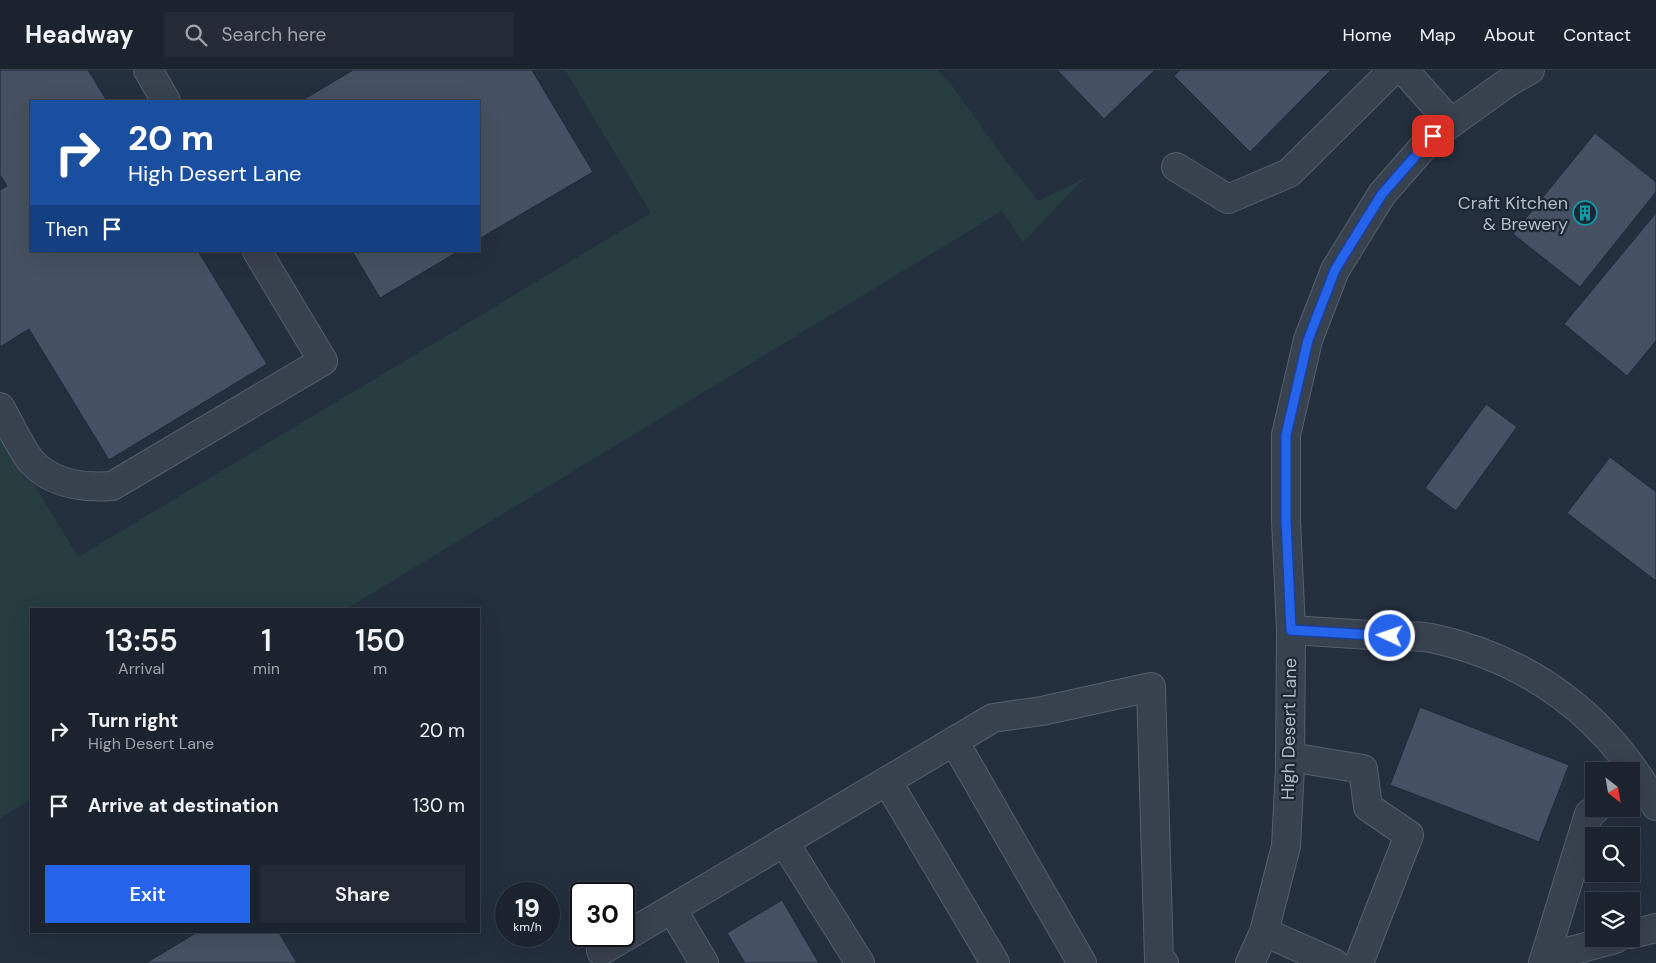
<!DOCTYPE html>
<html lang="en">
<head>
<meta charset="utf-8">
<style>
	:root { --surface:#1b232e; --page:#242b36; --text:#f1f3f6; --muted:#a0a4aa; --line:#39404a; --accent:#2563eb }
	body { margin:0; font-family:"DM Sans",sans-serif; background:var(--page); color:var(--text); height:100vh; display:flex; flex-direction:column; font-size:19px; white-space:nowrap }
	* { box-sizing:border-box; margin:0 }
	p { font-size:16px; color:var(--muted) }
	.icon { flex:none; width:28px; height:28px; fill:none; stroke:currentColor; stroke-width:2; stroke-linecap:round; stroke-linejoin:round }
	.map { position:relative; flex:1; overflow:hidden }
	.details { position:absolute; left:30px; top:538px; width:450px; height:325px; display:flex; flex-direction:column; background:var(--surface); border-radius:0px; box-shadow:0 5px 20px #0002,0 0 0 1px var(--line) }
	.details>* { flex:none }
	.guide { position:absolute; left:30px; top:30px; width:450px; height:152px; border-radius:0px; box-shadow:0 5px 20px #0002,0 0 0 1px var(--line); background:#1a4fa0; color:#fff; overflow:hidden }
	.needle { width:32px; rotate:149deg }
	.controls { position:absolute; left:1585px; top:692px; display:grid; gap:10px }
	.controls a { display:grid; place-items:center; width:55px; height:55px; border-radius:0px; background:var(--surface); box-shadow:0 5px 20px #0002,0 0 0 1px var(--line); font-size:25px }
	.speed { position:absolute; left:495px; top:812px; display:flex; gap:10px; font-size:25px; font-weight:700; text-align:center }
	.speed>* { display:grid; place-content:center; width:65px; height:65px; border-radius:50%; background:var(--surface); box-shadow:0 5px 20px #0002,0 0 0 1px var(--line); line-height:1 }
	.speed small { font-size:12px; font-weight:400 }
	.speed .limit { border:2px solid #111; border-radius:8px; background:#fff; color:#111 }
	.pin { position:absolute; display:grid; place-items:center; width:42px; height:42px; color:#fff; margin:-21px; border-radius:10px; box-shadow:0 2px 8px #0006 }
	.me { position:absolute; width:55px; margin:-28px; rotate:273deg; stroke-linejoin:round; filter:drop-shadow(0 0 4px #0008) }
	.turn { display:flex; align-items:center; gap:18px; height:105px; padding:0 15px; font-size:22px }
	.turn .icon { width:65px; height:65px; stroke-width:2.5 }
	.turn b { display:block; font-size:35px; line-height:42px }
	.then { display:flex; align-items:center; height:48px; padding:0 15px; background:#0003; gap:10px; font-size:19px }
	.eta { display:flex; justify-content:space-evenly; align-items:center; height:85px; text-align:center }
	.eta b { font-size:30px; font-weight:600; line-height:35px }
	.cta { display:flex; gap:10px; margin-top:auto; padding:10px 15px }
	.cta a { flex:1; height:58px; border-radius:0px; background:var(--accent); color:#fff; font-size:20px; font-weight:600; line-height:58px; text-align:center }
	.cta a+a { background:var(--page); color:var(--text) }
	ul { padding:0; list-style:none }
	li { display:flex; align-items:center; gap:15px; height:75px; padding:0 15px }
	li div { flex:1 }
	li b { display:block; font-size:19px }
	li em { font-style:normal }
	header { display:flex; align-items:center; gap:30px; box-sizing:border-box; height:70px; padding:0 25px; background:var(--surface); border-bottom:1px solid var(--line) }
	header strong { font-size:24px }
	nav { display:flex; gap:28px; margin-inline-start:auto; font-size:18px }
	.search { width:350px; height:45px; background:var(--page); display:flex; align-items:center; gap:12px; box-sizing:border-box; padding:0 18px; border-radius:0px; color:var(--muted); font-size:19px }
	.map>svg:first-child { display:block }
	.green { fill:#263c3f }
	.building { fill:#455162; stroke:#1f2835 }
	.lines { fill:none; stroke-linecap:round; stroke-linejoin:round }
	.minor-casing { stroke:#565f6c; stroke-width:30 }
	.minor { stroke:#38414e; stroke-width:28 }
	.route-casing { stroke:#184099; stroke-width:12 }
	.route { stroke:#2563eb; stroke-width:9 }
	.labels { text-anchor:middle; stroke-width:4.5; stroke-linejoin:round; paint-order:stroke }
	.poi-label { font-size:18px; fill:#b4bcc9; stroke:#1d2633; text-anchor:end }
	.street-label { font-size:18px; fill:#b4bcc9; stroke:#1d2633 }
</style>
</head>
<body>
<header>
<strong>Headway</strong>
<div class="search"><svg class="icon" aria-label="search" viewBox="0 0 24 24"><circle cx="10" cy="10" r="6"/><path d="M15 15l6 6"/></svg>Search here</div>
<nav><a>Home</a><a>Map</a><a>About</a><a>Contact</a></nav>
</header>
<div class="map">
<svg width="1656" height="893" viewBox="0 0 1656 893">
	<rect width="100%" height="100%" fill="#242f3e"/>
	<!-- green -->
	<polygon class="green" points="565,0 937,0 953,17 1006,91 1038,131 1085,108 1023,172 1002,141 346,539 31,539 31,730 0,748 0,358 78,487 651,143"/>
	<!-- building -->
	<g class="building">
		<polygon points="0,0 88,0 107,31 31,31 31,181 198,181 267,294 109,390 29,259 0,277 0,120 7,116 0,105"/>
		<polygon points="353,0 532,0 593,102 479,169 479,31 301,31"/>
		<polygon points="1057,0 1155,0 1104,49"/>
		<polygon points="1180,0 1331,0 1250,82 1174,6"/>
		<polygon points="1595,63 1656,112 1656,122 1580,217 1513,164"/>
		<polygon points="1656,143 1656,271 1627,306 1564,254"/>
		<polygon points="352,181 459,181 380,228"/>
		<polygon points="1486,334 1517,357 1456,441 1425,418"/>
		<polygon points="1610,387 1656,422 1656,511 1567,443"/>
		<polygon points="1420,637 1569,695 1539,772 1390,715"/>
		<polygon points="782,830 819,893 745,893 727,863"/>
		<polygon points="199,861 278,861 297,893 146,893"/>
	</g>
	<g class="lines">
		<!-- minor casing -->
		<g class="minor-casing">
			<g id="minor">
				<polyline points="148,0 166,31"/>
				<polyline points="1404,0 1451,53"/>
				<polyline points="1176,97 1228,129 1289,103 1393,0"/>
				<path d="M 0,337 C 9,352 22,382 33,393 C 54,415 84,418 112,416 L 323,291 L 257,181"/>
				<path d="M 1291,560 C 1322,562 1354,564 1386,566 C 1401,566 1417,565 1431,568 C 1530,589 1608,647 1656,736"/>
				<polyline points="954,671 1082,893"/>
				<polyline points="1290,687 1363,699 1368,737 1409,765 1359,893"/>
				<polyline points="887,711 995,893"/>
				<polyline points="784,772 860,893"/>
				<polyline points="672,839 704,893"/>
				<polyline points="1264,862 1334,893"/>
				<polyline points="1631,864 1656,858"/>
				<polyline points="601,881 993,648 1042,641 1151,617 1159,890 1164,893"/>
				<polyline points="1545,888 1615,869"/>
				<polyline points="1250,893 1264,862 1286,776 1290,697 1291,560 1286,450 1286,365 1308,270 1335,200 1382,124 1433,66 1507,13 1530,0"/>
				<polyline points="1543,893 1589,744 1596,739"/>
			</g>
		</g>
		<!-- minor -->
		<use href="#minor" class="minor"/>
	</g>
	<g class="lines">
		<!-- route casing -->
		<g class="route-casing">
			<polyline id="route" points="1390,566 1291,560 1286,450 1286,365 1308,270 1335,200 1344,185 1382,124 1433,66"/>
		</g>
		<!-- route -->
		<use href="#route" class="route"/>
	</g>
	<!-- icons -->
	<defs>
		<g id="building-ring" transform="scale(1.25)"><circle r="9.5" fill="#1d2633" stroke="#0f9aa8" stroke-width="1.5"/><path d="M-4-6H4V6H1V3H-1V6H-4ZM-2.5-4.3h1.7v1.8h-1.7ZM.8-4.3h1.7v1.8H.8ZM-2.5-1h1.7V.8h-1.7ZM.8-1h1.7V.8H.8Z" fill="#0f9aa8"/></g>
	</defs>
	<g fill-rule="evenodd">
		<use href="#building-ring" x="1585" y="143"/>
	</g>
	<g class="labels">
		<!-- poi labels -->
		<g class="poi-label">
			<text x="1568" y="139">Craft Kitchen<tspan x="1568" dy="21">&amp; Brewery</tspan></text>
		</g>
		<!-- street labels -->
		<g class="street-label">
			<text transform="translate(1289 659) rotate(-89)" y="6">High Desert Lane</text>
		</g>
	</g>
</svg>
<div class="controls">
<a><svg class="needle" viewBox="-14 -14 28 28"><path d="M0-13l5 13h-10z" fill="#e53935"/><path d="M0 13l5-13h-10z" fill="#a0a4aa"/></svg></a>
<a><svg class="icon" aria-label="search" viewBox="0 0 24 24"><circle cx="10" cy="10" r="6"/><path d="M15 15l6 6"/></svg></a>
<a><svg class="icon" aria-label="layers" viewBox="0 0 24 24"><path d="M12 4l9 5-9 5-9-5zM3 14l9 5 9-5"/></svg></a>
</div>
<div class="speed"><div>19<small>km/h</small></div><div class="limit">30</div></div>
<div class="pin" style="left:1433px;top:66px;background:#d93025"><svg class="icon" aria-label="arrive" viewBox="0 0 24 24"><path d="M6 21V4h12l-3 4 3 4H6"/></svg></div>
<svg class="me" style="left:1390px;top:566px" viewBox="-20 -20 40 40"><circle r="17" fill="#2563eb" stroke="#fff" stroke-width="3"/><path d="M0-11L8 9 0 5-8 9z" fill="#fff"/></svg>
<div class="guide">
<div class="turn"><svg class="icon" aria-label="right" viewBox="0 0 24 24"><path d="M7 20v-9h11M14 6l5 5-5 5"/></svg><div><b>20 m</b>High Desert Lane</div></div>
<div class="then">Then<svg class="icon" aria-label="arrive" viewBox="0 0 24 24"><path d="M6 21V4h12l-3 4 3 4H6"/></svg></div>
</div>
<section class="details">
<div class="eta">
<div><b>13:55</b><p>Arrival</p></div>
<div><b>1</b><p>min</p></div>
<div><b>150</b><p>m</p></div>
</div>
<ul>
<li><svg class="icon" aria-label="right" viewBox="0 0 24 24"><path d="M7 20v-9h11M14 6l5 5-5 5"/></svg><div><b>Turn right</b><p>High Desert Lane</p></div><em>20 m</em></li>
<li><svg class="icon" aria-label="arrive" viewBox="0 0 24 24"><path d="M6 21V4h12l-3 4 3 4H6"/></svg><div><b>Arrive at destination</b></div><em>130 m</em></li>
</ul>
<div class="cta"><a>Exit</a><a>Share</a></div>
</section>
</div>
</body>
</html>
